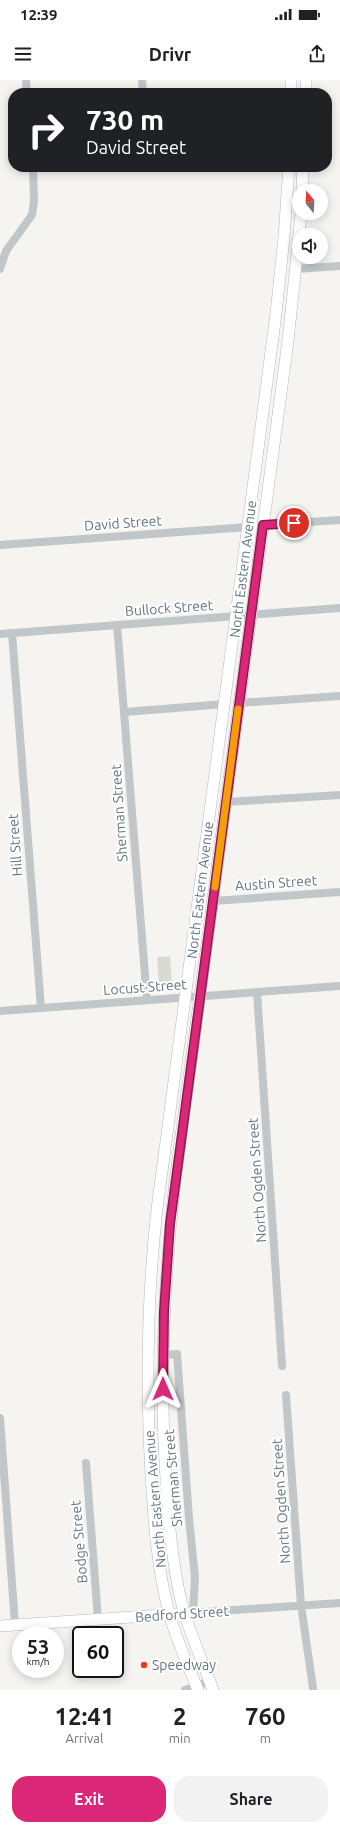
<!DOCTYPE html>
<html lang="en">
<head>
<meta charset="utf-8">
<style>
	:root { --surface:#fff; --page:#f2f2f2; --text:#202124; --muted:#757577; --accent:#db2777 }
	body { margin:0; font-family:Ubuntu,sans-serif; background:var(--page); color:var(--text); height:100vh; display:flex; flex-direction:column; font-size:15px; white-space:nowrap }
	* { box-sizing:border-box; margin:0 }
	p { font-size:13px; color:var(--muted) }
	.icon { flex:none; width:22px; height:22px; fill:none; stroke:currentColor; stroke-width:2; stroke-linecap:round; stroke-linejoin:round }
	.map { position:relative; height:1610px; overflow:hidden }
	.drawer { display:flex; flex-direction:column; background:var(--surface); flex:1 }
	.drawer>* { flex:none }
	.top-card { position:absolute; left:8px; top:8px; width:324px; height:84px; border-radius:16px; box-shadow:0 2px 10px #0003; background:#202124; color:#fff; overflow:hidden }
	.needle { width:26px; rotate:342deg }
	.tools { position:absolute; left:292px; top:104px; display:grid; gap:8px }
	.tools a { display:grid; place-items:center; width:36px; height:36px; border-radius:50%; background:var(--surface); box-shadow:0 2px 10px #0003; font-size:20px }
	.speed { position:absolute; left:12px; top:1546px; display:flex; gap:8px; font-size:20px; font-weight:700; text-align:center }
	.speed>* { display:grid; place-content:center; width:52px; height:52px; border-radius:50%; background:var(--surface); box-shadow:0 2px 10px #0003; line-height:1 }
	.speed small { font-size:10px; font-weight:400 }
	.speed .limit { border:2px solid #111; border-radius:6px; background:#fff; color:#111 }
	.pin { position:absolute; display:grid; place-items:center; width:34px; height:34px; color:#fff; margin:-17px; border:2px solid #fff; border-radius:50%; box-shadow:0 1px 4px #0007 }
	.me { position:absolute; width:44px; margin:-22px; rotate:0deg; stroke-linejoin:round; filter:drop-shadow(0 0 3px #0008) }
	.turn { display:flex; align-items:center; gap:14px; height:84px; padding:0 12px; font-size:18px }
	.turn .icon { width:52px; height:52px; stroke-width:2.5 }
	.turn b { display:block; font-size:28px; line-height:34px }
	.eta { display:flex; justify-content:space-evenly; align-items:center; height:68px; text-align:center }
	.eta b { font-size:24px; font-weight:700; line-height:28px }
	.cta { display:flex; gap:8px; margin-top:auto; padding:8px 12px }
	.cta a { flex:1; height:46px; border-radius:16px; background:var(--accent); color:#fff; font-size:16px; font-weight:700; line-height:46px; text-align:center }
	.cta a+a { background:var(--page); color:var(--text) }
	.status { display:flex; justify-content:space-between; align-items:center; height:28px; padding:0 20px; background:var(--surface); direction:ltr }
	.status svg { height:11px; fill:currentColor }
	header { display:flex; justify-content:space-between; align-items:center; height:52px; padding:0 12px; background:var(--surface); font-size:18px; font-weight:700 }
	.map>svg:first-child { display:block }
	.green { fill:#d6dcd1 }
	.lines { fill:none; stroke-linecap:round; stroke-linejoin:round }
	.major-casing { stroke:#b4b9bc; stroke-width:12 }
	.minor { stroke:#c1c6c8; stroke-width:8 }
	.major { stroke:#fff; stroke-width:11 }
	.route-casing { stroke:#8e194d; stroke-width:10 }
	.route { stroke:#db2777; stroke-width:7 }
	.slow { stroke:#f59e0b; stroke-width:7 }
	.poi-dot { fill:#e9391c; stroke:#fff; stroke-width:1.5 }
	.labels { text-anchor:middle; stroke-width:4; stroke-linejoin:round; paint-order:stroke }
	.street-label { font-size:14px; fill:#627782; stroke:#fff }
	.poi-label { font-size:14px; fill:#627782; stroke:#fff; text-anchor:start }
</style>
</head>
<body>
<div class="status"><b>12:39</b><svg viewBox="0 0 49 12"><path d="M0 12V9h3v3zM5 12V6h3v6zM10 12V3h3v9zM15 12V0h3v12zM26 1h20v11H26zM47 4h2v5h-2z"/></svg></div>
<header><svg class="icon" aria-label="menu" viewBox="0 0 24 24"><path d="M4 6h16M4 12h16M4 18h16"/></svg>Drivr<svg class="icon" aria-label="share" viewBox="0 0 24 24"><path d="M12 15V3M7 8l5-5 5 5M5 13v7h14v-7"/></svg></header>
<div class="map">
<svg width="340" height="1610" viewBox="0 0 340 1610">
	<rect width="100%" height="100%" fill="#f5f4f0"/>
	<!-- green -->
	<polygon class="green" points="170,876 172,904 159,905 157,877"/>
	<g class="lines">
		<!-- major casing -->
		<g class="major-casing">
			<g id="major">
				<polyline points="291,13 291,0"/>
				<polyline points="306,13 306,0"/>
				<polyline points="302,111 303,87"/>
				<polyline points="299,155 301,133"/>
				<polyline points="0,1546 176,1534"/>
				<path d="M 198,1610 C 188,1585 176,1559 169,1533 C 157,1488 154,1441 151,1395 C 146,1306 147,1217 157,1129 L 276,234 L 284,157 L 289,87"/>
				<path d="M 213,1610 C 203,1582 190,1554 182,1525 C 172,1484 169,1442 166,1399 C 159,1299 164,1200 175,1101 L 288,261 L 299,155"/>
			</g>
		</g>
		<!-- minor -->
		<g class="minor">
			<polyline points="26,0 27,13"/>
			<polyline points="142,0 143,13"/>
			<polyline points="0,189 6,171 32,135 34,121 33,87"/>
			<polyline points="296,189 340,186"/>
			<polyline points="263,445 340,440"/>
			<polyline points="0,465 248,447"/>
			<polyline points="117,545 147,920"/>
			<polyline points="12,553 41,928"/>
			<polyline points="0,554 340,528"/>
			<polyline points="239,623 340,616"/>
			<polyline points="125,632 225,624"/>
			<polyline points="226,722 340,715"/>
			<polyline points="213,821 340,812"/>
			<polyline points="257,912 282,1286"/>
			<polyline points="0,931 340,906"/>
			<polyline points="163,1275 177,1274 189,1438 195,1497 193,1533"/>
			<polyline points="286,1315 301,1525 313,1608"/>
			<polyline points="0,1338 15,1545"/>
			<polyline points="86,1383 98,1539"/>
			<polyline points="189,1533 340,1523"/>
			<polyline points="185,1610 210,1601"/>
		</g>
		<!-- major -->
		<use href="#major" class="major"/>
	</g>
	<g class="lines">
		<!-- route casing -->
		<g class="route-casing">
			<polyline id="route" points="163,1309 164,1231 170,1144 263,445 294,443"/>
		</g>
		<!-- route -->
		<use href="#route" class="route"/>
		<!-- slow -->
		<polyline class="slow" points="215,807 238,629"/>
	</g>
	<!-- markers -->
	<circle class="poi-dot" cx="144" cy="1585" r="4"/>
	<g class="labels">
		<!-- street labels -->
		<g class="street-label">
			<text transform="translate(123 443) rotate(-4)" y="5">David Street</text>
			<text transform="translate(243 489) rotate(-83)" y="5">North Eastern Avenue</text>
			<text transform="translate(169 528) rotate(-4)" y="5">Bullock Street</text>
			<text transform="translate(119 733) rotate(-94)" y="5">Sherman Street</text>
			<text transform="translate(15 765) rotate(-94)" y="5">Hill Street</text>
			<text transform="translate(276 803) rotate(-4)" y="5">Austin Street</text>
			<text transform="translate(200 810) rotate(-83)" y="5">North Eastern Avenue</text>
			<text transform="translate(145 907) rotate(-4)" y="5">Locust Street</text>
			<text transform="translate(257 1100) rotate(-94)" y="5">North Ogden Street</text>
			<text transform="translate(173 1398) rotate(-95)" y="5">Sherman Street</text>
			<text transform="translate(155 1419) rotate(-95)" y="5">North Eastern Avenue</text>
			<text transform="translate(281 1421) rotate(-94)" y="5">North Ogden Street</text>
			<text transform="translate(79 1462) rotate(-95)" y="5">Bodge Street</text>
			<text transform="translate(182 1534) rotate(-4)" y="5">Bedford Street</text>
		</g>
		<!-- poi labels -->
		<g class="poi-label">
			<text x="152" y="1590">Speedway</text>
		</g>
	</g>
</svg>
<div class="tools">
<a><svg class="needle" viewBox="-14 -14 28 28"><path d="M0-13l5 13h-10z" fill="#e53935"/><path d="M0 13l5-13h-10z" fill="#757577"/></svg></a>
<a><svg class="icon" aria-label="sound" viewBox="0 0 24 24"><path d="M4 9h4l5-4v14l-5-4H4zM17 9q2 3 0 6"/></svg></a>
</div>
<div class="speed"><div>53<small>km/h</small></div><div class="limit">60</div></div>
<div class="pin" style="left:294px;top:443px;background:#d93025"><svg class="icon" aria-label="arrive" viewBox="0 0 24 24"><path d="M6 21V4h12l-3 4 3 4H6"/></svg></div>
<svg class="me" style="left:163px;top:1309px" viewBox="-20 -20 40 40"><path d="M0-17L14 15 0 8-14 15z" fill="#db2777" stroke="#fff" stroke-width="4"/></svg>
<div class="top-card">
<div class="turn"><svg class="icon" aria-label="right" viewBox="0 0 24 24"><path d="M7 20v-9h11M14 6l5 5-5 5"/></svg><div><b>730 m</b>David Street</div></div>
</div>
</div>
<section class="drawer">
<div class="eta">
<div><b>12:41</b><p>Arrival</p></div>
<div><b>2</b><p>min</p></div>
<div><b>760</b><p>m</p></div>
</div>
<div class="cta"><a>Exit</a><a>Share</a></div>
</section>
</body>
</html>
